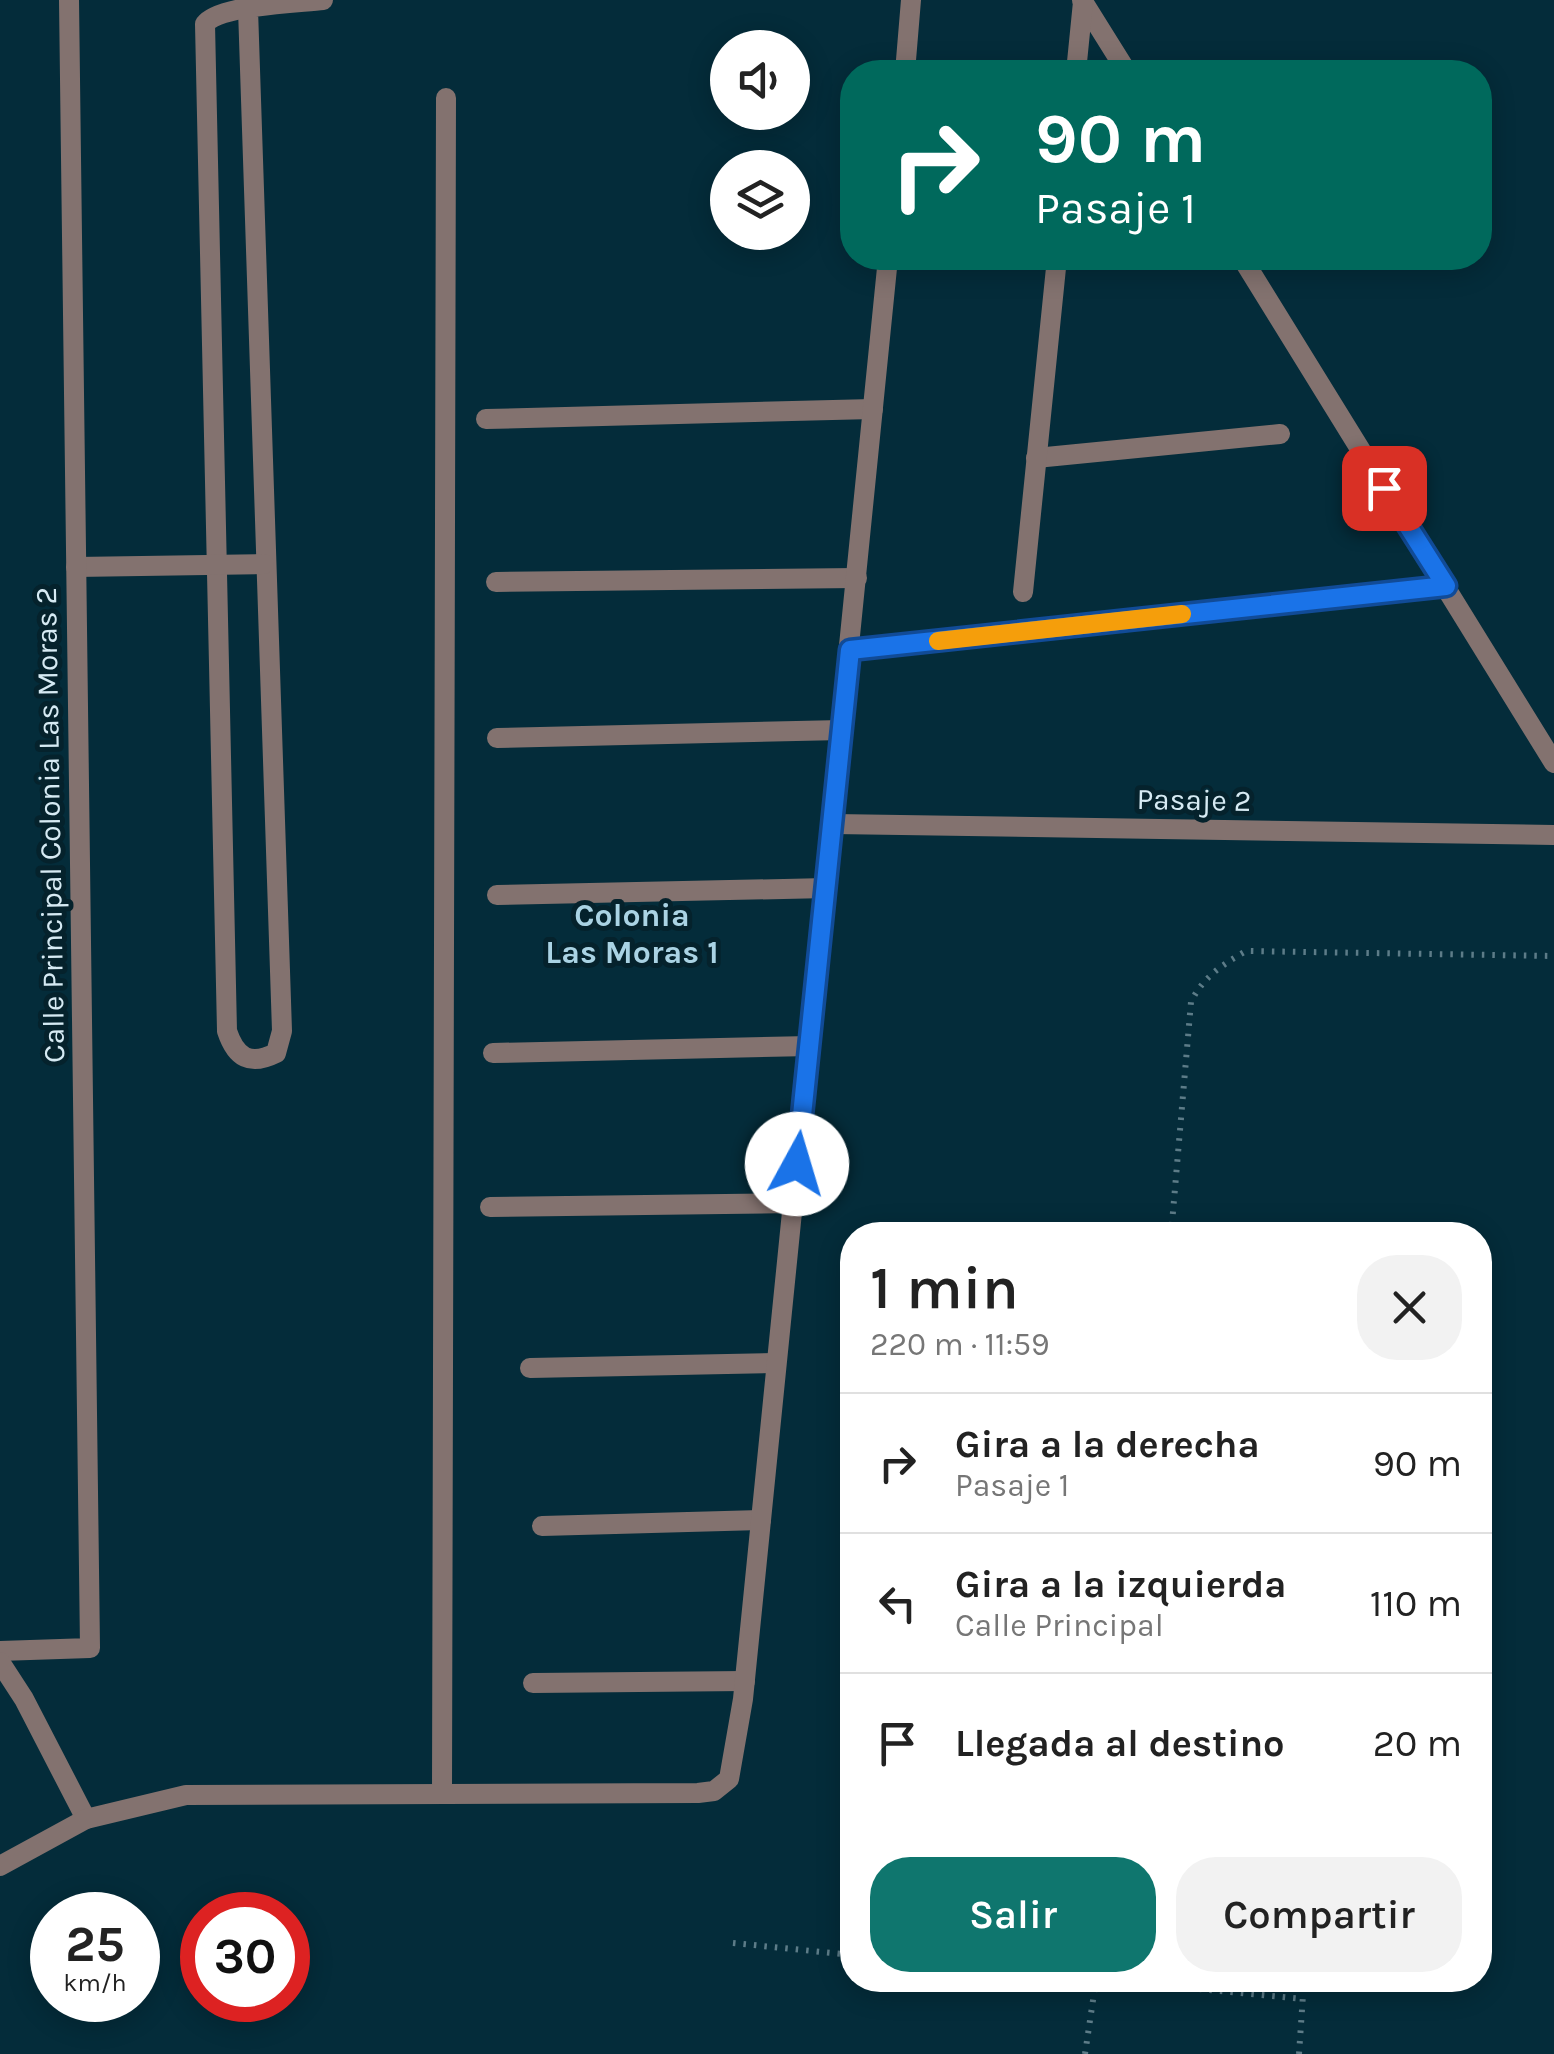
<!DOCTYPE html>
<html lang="es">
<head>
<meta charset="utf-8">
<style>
	:root { --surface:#fff; --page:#f2f2f2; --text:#222; --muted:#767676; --line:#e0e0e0; --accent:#0f766e }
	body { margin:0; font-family:Karla,sans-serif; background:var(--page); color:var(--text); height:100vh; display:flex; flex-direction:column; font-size:38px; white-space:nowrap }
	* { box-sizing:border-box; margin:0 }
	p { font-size:32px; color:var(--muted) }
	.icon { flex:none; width:55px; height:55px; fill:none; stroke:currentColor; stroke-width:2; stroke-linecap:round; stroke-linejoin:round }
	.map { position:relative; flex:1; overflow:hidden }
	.side { position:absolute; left:840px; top:1222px; width:652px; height:770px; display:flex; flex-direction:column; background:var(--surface); border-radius:40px; box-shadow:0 5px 25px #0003 }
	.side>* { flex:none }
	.banner { position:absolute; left:840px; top:60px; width:652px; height:210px; border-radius:40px; box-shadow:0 5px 25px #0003; background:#00695c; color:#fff; overflow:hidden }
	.fabs { position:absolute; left:710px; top:30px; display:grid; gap:20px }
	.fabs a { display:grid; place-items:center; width:100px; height:100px; border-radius:50%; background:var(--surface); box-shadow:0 5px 25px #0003; font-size:50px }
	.speed { position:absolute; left:30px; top:1892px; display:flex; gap:20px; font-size:50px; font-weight:700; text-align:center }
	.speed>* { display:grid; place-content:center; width:130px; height:130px; border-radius:50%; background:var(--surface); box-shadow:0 5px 25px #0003; line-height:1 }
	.speed small { font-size:25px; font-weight:400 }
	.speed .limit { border:15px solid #d22; background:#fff; color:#111 }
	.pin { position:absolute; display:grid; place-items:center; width:85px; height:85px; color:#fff; margin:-42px; border-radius:20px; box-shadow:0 5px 15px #0006 }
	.me { position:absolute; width:110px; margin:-55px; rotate:6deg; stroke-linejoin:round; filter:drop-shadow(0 0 8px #0008) }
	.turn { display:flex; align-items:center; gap:35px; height:210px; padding:0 30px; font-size:45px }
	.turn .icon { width:130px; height:130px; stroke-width:2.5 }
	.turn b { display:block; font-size:70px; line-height:85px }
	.round { display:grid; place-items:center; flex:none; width:105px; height:105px; border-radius:40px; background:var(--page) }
	.headline { display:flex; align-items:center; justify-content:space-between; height:170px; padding:0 30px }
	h1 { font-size:60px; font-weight:600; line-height:75px }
	.button { display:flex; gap:20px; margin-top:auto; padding:20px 30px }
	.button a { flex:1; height:115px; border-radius:40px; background:var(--accent); color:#fff; font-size:40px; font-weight:600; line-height:115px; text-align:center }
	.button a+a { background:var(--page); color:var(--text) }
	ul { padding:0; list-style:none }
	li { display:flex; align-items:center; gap:30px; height:140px; padding:0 30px; border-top:2px solid var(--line) }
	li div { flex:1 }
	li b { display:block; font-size:38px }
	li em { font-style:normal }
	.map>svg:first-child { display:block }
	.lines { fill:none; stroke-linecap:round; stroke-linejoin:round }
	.path { stroke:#5d7c88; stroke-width:6; stroke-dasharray:2.5 8; stroke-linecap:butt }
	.minor { stroke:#83726f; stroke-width:20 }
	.route-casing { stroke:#114b97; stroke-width:25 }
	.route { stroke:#1a73e8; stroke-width:18 }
	.slow { stroke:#f59e0b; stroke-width:18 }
	.labels { text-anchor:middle; stroke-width:10; stroke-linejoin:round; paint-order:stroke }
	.street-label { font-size:30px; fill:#d6eaf3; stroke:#05222c }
	.neighbourhood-label { font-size:32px; font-weight:bold; fill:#aad3e4; stroke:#05222c }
</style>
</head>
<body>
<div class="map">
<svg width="1554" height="2054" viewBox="0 0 1554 2054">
	<rect width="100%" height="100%" fill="#042c3a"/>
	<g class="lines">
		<!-- path -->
		<g class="path">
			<path d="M 1171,1235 L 1191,1002 C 1203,977 1222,965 1246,951 L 1554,956"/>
			<polyline points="733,1943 852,1955"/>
			<polyline points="1105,1980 1303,1999"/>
			<polyline points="1085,2054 1096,1980"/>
			<polyline points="1299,2054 1304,1980"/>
		</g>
		<!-- minor -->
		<g class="minor">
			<polyline points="1082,0 1127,72"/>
			<path d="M 248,9 L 282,1031 L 276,1053 C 250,1066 236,1058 227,1031 L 205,24 C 219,5 297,3 323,0"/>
			<polyline points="905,72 911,0"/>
			<polyline points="1076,72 1083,2"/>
			<polyline points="1242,258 1554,763"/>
			<polyline points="486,419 873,409"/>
			<polyline points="1036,458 1280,434"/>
			<polyline points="76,567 264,564"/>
			<polyline points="496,582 857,578"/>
			<polyline points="1023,592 1057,258"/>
			<polyline points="850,650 1446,586"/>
			<polyline points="497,738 842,730"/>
			<polyline points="834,824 1554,835"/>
			<polyline points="497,895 827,888"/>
			<polyline points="493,1053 810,1046"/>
			<polyline points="490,1207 793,1203"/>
			<polyline points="530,1368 776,1363"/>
			<polyline points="542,1526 761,1520"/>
			<polyline points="0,1651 90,1648 69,0"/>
			<polyline points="0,1662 24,1699 86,1819"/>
			<polyline points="533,1683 745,1681"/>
			<polyline points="442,1792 446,98"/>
			<polyline points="0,1866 86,1819 186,1795 698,1793 714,1791 729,1779 743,1699 888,258"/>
		</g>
	</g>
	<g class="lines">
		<!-- route casing -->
		<g class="route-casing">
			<polyline id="route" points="797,1164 850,650 1446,586 1384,488"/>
		</g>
		<!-- route -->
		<use href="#route" class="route"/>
		<!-- slow -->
		<polyline class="slow" points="938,641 1182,614"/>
	</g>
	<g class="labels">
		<!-- street labels -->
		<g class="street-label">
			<text transform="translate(1194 800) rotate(1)" y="10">Pasaje 2</text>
			<text transform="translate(50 825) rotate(-91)" y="10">Calle Principal Colonia Las Moras 2</text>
		</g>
		<!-- neighbourhood labels -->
		<g class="neighbourhood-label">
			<text x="632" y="926">Colonia<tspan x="632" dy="37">Las Moras 1</tspan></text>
		</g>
	</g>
</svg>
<div class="fabs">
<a><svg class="icon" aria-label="sound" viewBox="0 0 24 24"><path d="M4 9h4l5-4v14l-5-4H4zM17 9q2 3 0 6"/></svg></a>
<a><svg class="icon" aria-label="layers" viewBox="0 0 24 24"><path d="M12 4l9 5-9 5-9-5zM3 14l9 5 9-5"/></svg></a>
</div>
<div class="speed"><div>25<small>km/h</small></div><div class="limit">30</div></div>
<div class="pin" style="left:1384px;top:488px;background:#d93025"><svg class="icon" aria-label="arrive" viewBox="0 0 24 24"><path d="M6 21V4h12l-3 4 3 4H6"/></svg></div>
<svg class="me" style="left:797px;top:1164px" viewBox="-20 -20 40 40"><circle r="19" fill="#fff"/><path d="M0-13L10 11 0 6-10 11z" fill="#1a73e8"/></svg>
<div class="banner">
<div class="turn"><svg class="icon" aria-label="right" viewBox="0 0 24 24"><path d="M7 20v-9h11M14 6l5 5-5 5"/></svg><div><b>90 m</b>Pasaje 1</div></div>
</div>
<section class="side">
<div class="headline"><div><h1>1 min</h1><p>220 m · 11:59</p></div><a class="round"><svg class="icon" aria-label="close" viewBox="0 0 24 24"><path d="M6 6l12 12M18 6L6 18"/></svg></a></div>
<ul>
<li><svg class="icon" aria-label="right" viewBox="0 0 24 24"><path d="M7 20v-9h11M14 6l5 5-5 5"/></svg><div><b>Gira a la derecha</b><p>Pasaje 1</p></div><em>90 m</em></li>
<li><svg class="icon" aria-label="left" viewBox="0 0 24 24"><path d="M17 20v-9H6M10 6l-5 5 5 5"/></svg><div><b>Gira a la izquierda</b><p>Calle Principal</p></div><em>110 m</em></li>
<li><svg class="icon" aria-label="arrive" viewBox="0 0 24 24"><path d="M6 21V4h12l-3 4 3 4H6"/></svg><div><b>Llegada al destino</b></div><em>20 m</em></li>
</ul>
<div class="button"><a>Salir</a><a>Compartir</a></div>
</section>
</div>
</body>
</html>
